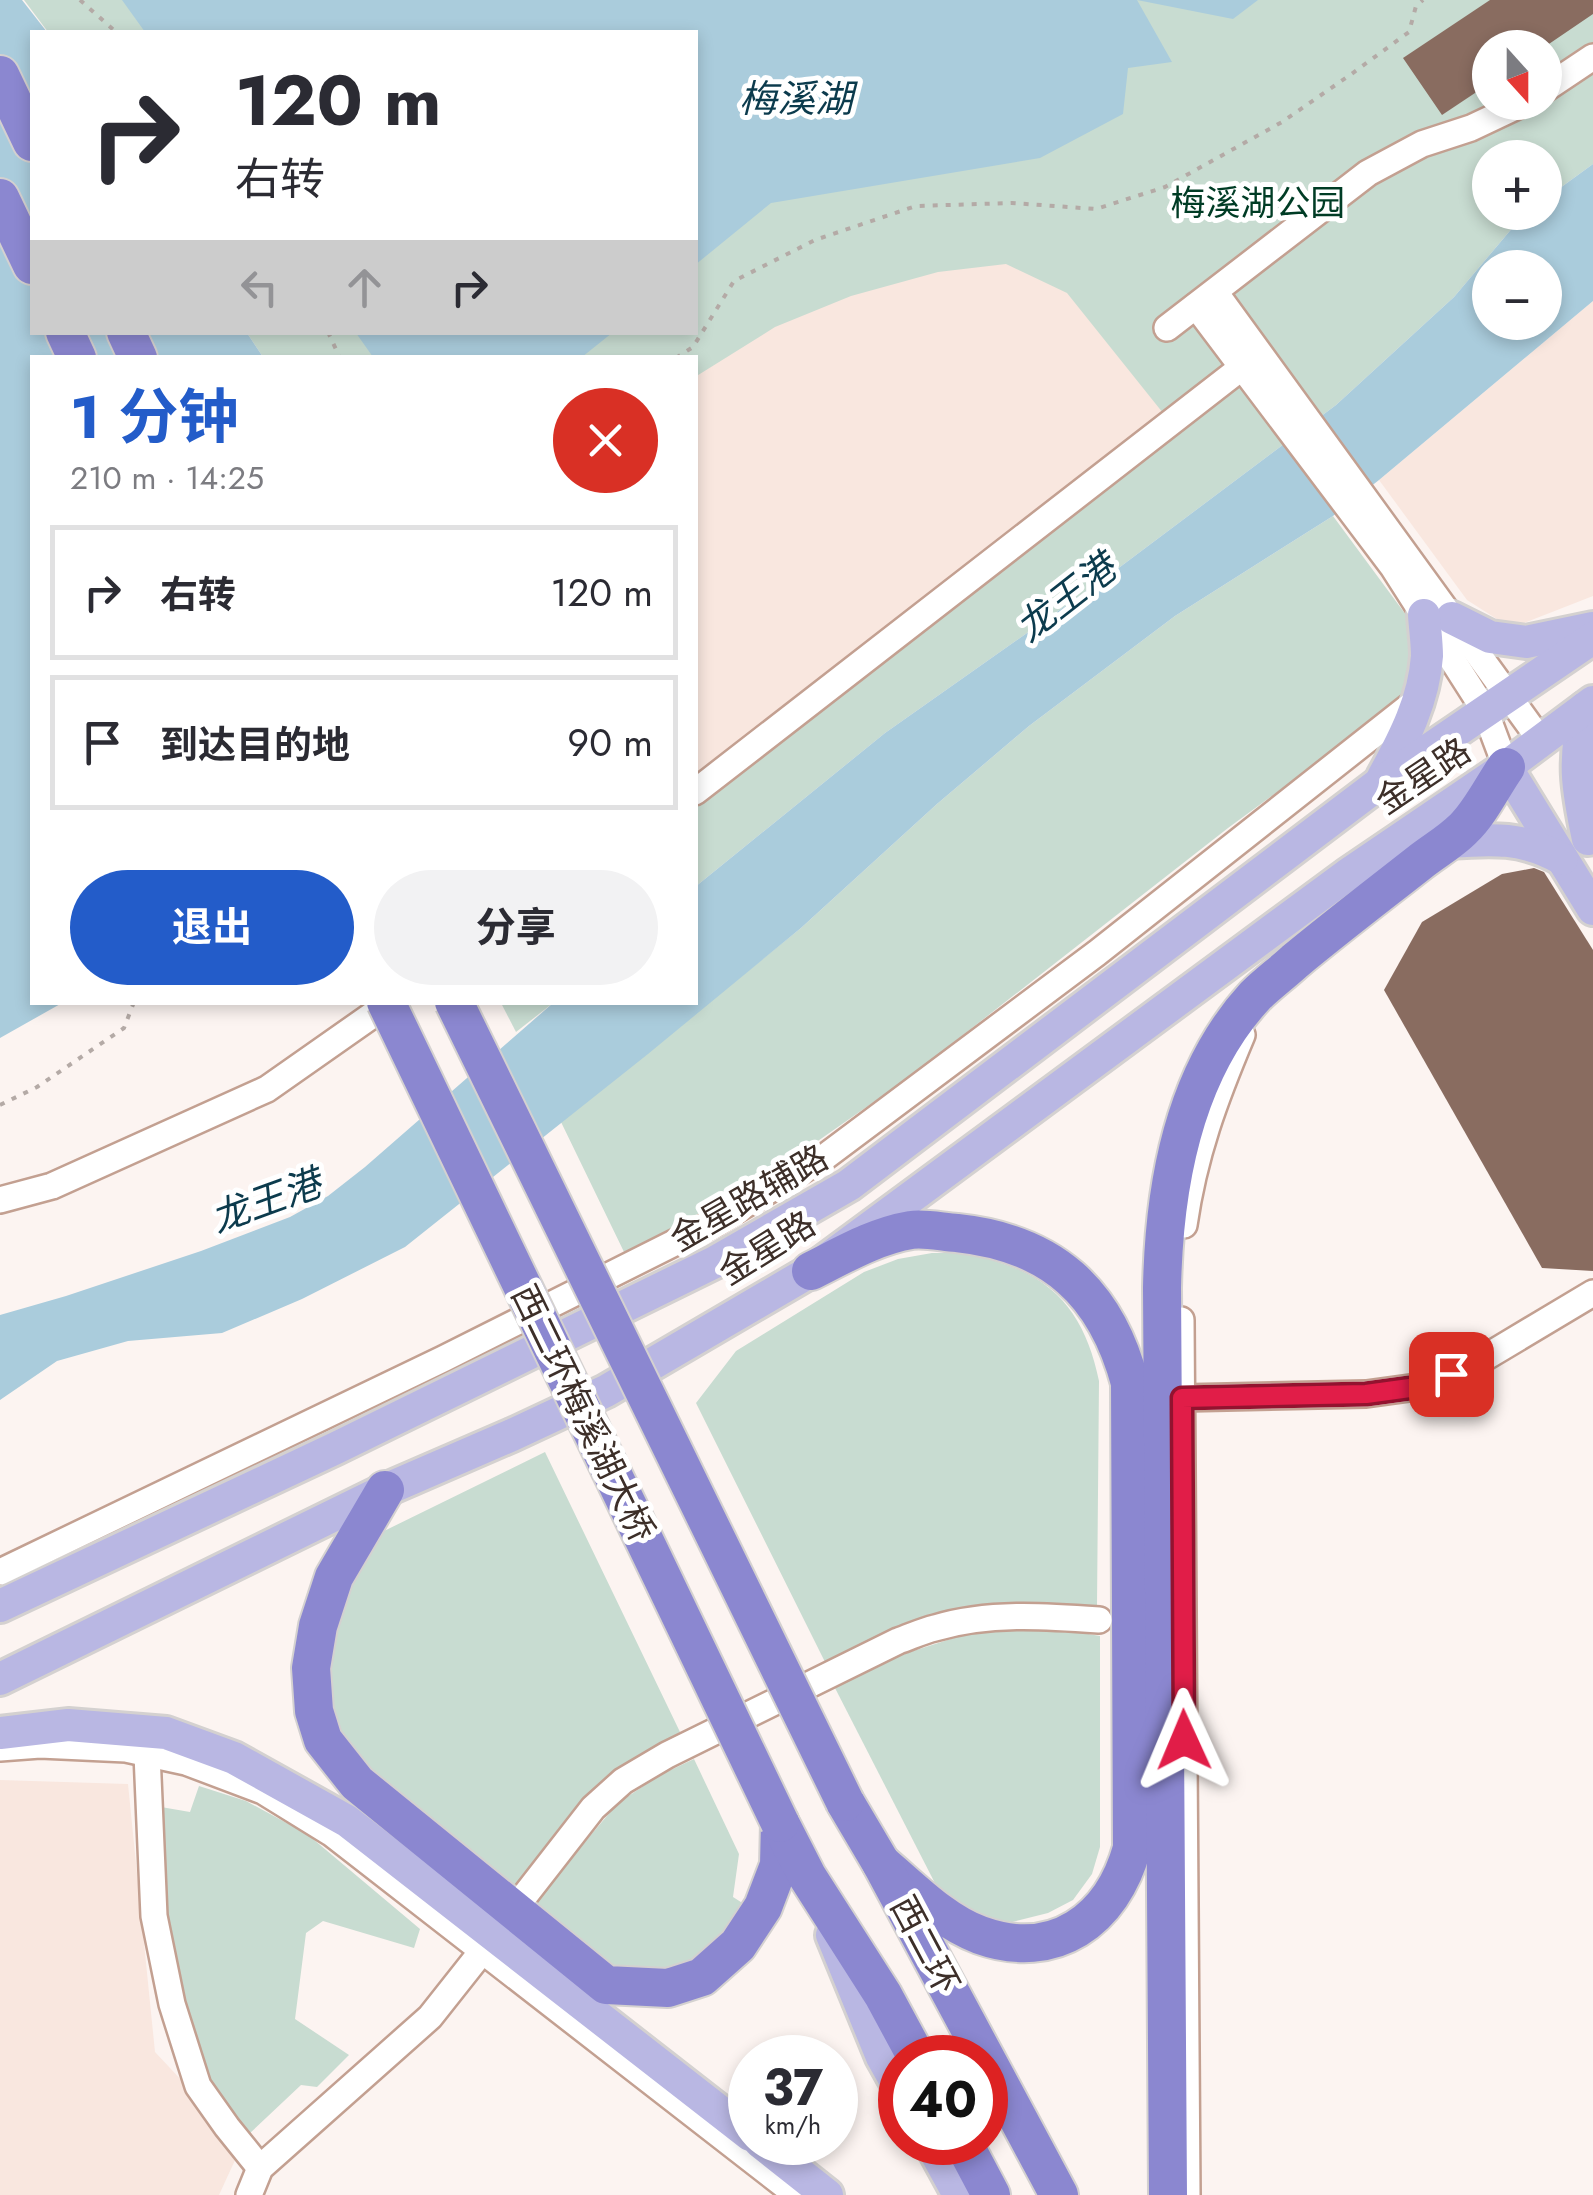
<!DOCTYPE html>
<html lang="zh">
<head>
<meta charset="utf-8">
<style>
	:root { --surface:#fff; --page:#f2f2f3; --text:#2b2b33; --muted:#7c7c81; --line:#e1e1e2; --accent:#235cc9 }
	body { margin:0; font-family:Jost,"Noto Sans SC",sans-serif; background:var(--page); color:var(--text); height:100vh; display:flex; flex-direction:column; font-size:38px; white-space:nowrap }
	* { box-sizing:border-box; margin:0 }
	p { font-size:32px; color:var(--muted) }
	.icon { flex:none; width:55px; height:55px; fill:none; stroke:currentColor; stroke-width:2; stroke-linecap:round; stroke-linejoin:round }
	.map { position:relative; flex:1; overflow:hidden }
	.side { position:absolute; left:30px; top:355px; width:668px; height:650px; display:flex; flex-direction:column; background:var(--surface); border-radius:0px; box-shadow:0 5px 15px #0003 }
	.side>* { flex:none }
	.guide { position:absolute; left:30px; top:30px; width:668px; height:305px; border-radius:0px; box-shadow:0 5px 15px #0003; background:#fff; color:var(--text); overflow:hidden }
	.needle { width:65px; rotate:159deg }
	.tools { position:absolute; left:1472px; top:30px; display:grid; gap:20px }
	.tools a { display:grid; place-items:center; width:90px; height:90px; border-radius:50%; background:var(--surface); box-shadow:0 5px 15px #0003; font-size:50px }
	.speed { position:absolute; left:728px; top:2035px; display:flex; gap:20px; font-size:50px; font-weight:700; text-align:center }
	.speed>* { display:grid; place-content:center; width:130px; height:130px; border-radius:50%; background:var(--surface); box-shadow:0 5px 15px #0003; line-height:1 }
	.speed small { font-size:25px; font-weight:400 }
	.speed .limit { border:15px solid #d22; background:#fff; color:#111 }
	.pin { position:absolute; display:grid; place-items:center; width:85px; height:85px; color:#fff; margin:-42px; border-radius:20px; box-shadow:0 5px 15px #0006 }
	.me { position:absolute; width:110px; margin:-55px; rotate:359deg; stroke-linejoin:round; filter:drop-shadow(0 0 8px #0008) }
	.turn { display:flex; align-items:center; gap:35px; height:210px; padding:0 40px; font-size:45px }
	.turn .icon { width:130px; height:130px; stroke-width:2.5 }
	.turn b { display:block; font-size:70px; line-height:85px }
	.lanes { display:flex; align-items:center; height:95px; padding:0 40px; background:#0003; justify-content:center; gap:50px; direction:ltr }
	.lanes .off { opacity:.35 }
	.round { display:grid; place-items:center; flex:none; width:105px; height:105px; border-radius:52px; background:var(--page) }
	.overview { display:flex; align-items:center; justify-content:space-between; height:170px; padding:0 40px }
	h1 { font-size:60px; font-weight:700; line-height:75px; color:var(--accent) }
	.action { display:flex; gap:20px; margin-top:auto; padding:20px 40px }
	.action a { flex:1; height:115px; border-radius:60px; background:var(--accent); color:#fff; font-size:40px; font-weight:700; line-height:115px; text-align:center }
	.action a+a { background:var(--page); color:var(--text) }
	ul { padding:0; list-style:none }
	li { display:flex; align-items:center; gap:30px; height:135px; margin:0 20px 15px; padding:0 20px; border:5px solid var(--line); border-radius:0px }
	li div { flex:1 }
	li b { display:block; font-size:38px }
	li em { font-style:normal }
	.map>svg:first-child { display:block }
	.built { fill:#f9e7df; fill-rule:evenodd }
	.green { fill:#c8dcd1; fill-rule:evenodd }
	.water { fill:#aaccdc; fill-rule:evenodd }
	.building { fill:#896c60 }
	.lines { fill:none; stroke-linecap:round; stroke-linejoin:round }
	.minor-casing { stroke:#c3a091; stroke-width:30 }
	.major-casing { stroke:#d4d1d0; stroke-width:38 }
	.highway-casing { stroke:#d4d1d0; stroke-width:42 }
	.path { stroke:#b4aaa6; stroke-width:4; stroke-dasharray:5 8; stroke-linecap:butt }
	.minor { stroke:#fff; stroke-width:25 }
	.major { stroke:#b9b7e3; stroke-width:32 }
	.highway { stroke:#8b87d0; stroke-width:38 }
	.highway-bridge-casing { stroke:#d4d1d0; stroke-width:42; stroke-linecap:butt }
	.highway-bridge { stroke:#8b87d0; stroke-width:38 }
	.route-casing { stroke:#92132f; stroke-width:25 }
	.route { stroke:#e11d48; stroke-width:18 }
	.labels { text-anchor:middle; stroke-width:10; stroke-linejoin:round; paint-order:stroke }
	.park-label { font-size:35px; fill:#003c25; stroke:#fff }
	.street-label { font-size:35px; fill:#3d2f29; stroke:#fff }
	.water-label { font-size:38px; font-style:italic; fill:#0c3b4d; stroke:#fff }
</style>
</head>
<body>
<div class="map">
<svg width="1593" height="2195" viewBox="0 0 1593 2195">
	<rect width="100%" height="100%" fill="#fcf4f1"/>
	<!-- built -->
	<g class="built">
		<path d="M 1593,0 L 1593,114 L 1490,158 L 695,794 L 695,358 L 676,358 ZM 1490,48 L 1545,48 L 1545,102 L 1490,102 Z"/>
		<polygon points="1593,301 1593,596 1511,628 1467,600 1379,480"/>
		<polygon points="0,1780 128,1784 155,2052 242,2145 219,2195 0,2195"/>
	</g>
	<!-- green -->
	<g class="green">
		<path d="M 24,0 L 1593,0 L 1593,164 L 1545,199 L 1545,158 L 1490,158 L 1490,212 L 1525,213 L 1454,297 L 1336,405 L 1112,573 L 885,733 L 695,887 L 695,794 L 1171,423 L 1067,293 L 1006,264 L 938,272 L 851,296 L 775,327 L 695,377 L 695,358 L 263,357 L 247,333 L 695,332 L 695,32 L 48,32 ZM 1490,48 L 1545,48 L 1545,102 L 1490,102 Z"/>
		<polygon points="1333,516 1409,619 1418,654 1406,693 1354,736 1228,828 908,1078 772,1173 625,1254 561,1122 801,928 937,804 1029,726 1175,616"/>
		<polygon points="501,1003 553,1003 516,1032"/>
		<path d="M 932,1253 C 945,1253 959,1252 971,1254 C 981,1255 991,1260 1001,1263 C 1060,1281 1087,1322 1099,1381 L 1097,1606 L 991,1604 L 935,1617 L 877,1636 L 826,1664 L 696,1403 L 736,1351 L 864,1272 L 898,1259 Z"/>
		<polygon points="545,1452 680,1732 636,1758 569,1815 513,1888 349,1754 334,1724 322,1633 341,1581 382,1532"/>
		<polygon points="1041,1626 1100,1636 1100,1847 1092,1874 1073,1900 1048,1913 1012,1922 970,1917 940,1893 835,1688 857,1673 910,1652 976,1631"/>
		<polygon points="694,1759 739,1854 733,1897 744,1904 718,1946 678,1967 648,1973 615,1967 532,1904 618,1803 660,1775"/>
		<polygon points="199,1786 246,1801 307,1834 420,1929 414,1948 323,1921 306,1933 295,2019 349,2055 317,2087 301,2085 249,2134 225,2102 207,2073 163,1925 161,1807 190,1812"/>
	</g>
	<!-- water -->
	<g class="water">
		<polygon points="0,0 22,0 47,32 32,32 32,332 247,333 263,357 32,358 32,1002 62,1003 0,1038"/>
		<polygon points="122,0 1258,0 1233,19 1137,0 1172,62 1128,68 1123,114 1040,158 771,203 695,265 695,32 145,32"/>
		<path d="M 1593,164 L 1593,301 L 1379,480 L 1333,516 L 1175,616 L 1029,726 L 937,804 L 801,928 L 648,1054 L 405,1247 L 302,1299 L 222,1333 L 128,1341 L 57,1361 L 0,1400 L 0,1315 L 66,1296 L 201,1251 L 290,1217 L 328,1196 L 365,1167 L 553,1003 L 695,1002 L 695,887 L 885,733 L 1112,573 L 1336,405 L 1454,297 L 1525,213 L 1545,212 L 1545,199 ZM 1490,268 L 1545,268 L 1545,322 L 1490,322 Z"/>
		<polygon points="356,333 612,333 582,357 373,357"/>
	</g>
	<!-- building -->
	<g class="building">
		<polygon points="1490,0 1593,0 1593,14 1543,48 1490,48 1490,83 1442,115 1403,58"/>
		<polygon points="1534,868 1544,872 1593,950 1593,1271 1542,1268 1384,990 1422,922 1502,874"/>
	</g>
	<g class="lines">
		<!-- minor casing -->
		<g class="minor-casing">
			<g id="minor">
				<polyline points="1545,89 1593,57"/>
				<polyline points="1215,292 1541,741"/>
				<polyline points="1196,306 1393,567 1485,711 1506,767"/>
				<polyline points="1167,328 1368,173 1422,144 1471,128 1526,102"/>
				<polyline points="695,792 1241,368"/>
				<polyline points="0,1200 52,1186 267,1089 391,1002"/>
				<path d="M 1184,1225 C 1194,1155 1215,1099 1242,1035"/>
				<polyline points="1181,1320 1187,2195"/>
				<polyline points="1182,1398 1366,1394 1417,1387 1451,1374 1486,1357 1593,1293"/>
				<polyline points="0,1572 443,1359 716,1222 826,1156 1097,953 1420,698"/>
				<polyline points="0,1748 40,1745 126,1749 186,1762 263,1791 331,1833 797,2195"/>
				<polyline points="147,1754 154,1916 172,2004 198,2086 227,2127 260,2168"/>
				<path d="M 526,1894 L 593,1808 L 623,1781 L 667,1755 L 898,1641 C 910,1637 922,1631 935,1628 C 988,1612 1045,1616 1099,1620"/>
				<polyline points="249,2195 260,2168 430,2017 487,1945"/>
			</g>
		</g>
		<!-- major casing -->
		<g class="major-casing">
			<g id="major">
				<polyline points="1452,618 1490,637 1526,642 1593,628"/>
				<path d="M 1585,708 C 1573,762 1577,787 1588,839"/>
				<polyline points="1506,767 1593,909"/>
				<path d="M 1383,777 C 1404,739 1424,700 1427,656 C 1427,643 1425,629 1424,615"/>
				<path d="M 1446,842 C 1490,839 1522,836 1562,859"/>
				<polyline points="0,1606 336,1448 715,1262 849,1185 1380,783 1593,638"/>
				<polyline points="0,1679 385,1490 512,1435 606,1391 811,1271 1347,875 1506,767 1593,702"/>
				<polyline points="0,1733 68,1725 166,1733 234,1758 347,1821 750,2135"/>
				<polyline points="832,1935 882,2057 900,2089"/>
				<polyline points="760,2142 827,2195"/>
				<polyline points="930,2142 959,2195"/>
			</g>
		</g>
		<!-- highway casing -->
		<g class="highway-casing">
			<g id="highway">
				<polyline points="0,75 32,142"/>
				<polyline points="0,198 32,265"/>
				<polyline points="65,332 77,358"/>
				<polyline points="126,332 138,358"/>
				<path d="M 811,1271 C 843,1255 875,1236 911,1230 C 925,1228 942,1232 957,1233 C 1052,1243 1106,1292 1130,1383 L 1132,1848 C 1112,1920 1055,1962 980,1935 C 942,1921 911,1888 881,1863"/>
				<polyline points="385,1490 334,1577 318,1626 311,1668 314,1711 323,1740 357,1783 606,1985 668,1988 702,1977 738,1945 763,1907 779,1865 780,1823"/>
				<polyline points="845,1802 881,1863 1059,2195"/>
				<polyline points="782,1827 807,1876 883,1995 917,2058"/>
				<polyline points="963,2142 991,2195"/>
				<path d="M 1168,2195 L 1162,1288 C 1164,1186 1183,1074 1255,996 C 1267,984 1282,973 1295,961 C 1336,927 1378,895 1420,862 C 1434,851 1450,842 1463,829 C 1480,813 1492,787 1506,767"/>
			</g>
		</g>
		<!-- path -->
		<g class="path">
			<polyline points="80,0 116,32"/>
			<polyline points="328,332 340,358"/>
			<polyline points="676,358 693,347 734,281 815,240 916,206 1012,203 1096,209 1165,187 1282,122 1350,75 1409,32 1416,6 1423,0"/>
			<polyline points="0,1105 37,1087 124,1028 134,1002"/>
		</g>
		<!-- minor -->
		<use href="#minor" class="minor"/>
		<!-- major -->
		<use href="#major" class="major"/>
		<!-- highway -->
		<use href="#highway" class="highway"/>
		<!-- highway-bridge casing -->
		<g class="highway-bridge-casing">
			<g id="highway-bridge">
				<polyline points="386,1002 780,1823"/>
				<polyline points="454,1002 845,1802"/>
			</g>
		</g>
		<!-- highway-bridge -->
		<use href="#highway-bridge" class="highway-bridge"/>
	</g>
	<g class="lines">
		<!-- route casing -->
		<g class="route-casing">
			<polyline id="route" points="1184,1740 1182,1398 1366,1394 1417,1387 1451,1374"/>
		</g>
		<!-- route -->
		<use href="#route" class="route"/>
	</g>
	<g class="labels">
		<!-- park labels -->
		<g class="park-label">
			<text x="1258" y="215">梅溪湖公园</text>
		</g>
		<!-- street labels -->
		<g class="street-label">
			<text transform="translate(1423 776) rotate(-34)" y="12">金星路</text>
			<text transform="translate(749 1198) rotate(-30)" y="12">金星路辅路</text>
			<text transform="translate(767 1248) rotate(-32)" y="12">金星路</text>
			<text transform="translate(583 1413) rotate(64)" y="12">西二环梅溪湖大桥</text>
			<text transform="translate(925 1945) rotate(62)" y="12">西二环</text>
		</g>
		<!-- water labels -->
		<g class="water-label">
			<text x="796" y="112">梅溪湖</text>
			<text transform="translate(1066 598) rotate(-38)" y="13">龙王港</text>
			<text transform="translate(266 1201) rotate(-20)" y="13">龙王港</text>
		</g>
	</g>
</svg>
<div class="tools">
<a><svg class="needle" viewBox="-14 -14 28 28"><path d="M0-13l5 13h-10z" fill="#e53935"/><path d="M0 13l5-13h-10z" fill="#7c7c81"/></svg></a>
<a>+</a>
<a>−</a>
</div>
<div class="speed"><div>37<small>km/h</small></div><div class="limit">40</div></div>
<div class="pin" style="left:1451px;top:1374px;background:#d93025"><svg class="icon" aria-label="arrive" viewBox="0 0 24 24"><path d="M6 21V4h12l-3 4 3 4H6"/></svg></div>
<svg class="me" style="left:1184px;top:1740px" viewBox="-20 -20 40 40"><path d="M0-17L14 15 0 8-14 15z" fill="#e11d48" stroke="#fff" stroke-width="4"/></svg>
<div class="guide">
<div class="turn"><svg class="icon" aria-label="right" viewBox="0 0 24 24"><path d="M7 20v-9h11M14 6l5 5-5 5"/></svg><div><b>120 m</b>右转</div></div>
<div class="lanes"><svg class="icon off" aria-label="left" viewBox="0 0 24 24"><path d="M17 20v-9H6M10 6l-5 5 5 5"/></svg><svg class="icon off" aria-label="ahead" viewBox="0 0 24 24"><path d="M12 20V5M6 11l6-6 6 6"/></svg><svg class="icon" aria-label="right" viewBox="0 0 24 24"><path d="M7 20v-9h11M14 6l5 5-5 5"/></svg></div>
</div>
<section class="side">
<div class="overview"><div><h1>1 分钟</h1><p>210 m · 14:25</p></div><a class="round" style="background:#d93025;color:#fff"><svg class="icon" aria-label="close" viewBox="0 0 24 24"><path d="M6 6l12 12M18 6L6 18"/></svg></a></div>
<ul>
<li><svg class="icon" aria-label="right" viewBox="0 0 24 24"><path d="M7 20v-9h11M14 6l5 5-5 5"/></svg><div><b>右转</b></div><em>120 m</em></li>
<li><svg class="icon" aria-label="arrive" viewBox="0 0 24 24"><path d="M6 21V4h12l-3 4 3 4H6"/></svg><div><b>到达目的地</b></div><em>90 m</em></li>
</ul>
<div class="action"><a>退出</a><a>分享</a></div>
</section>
</div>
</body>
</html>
